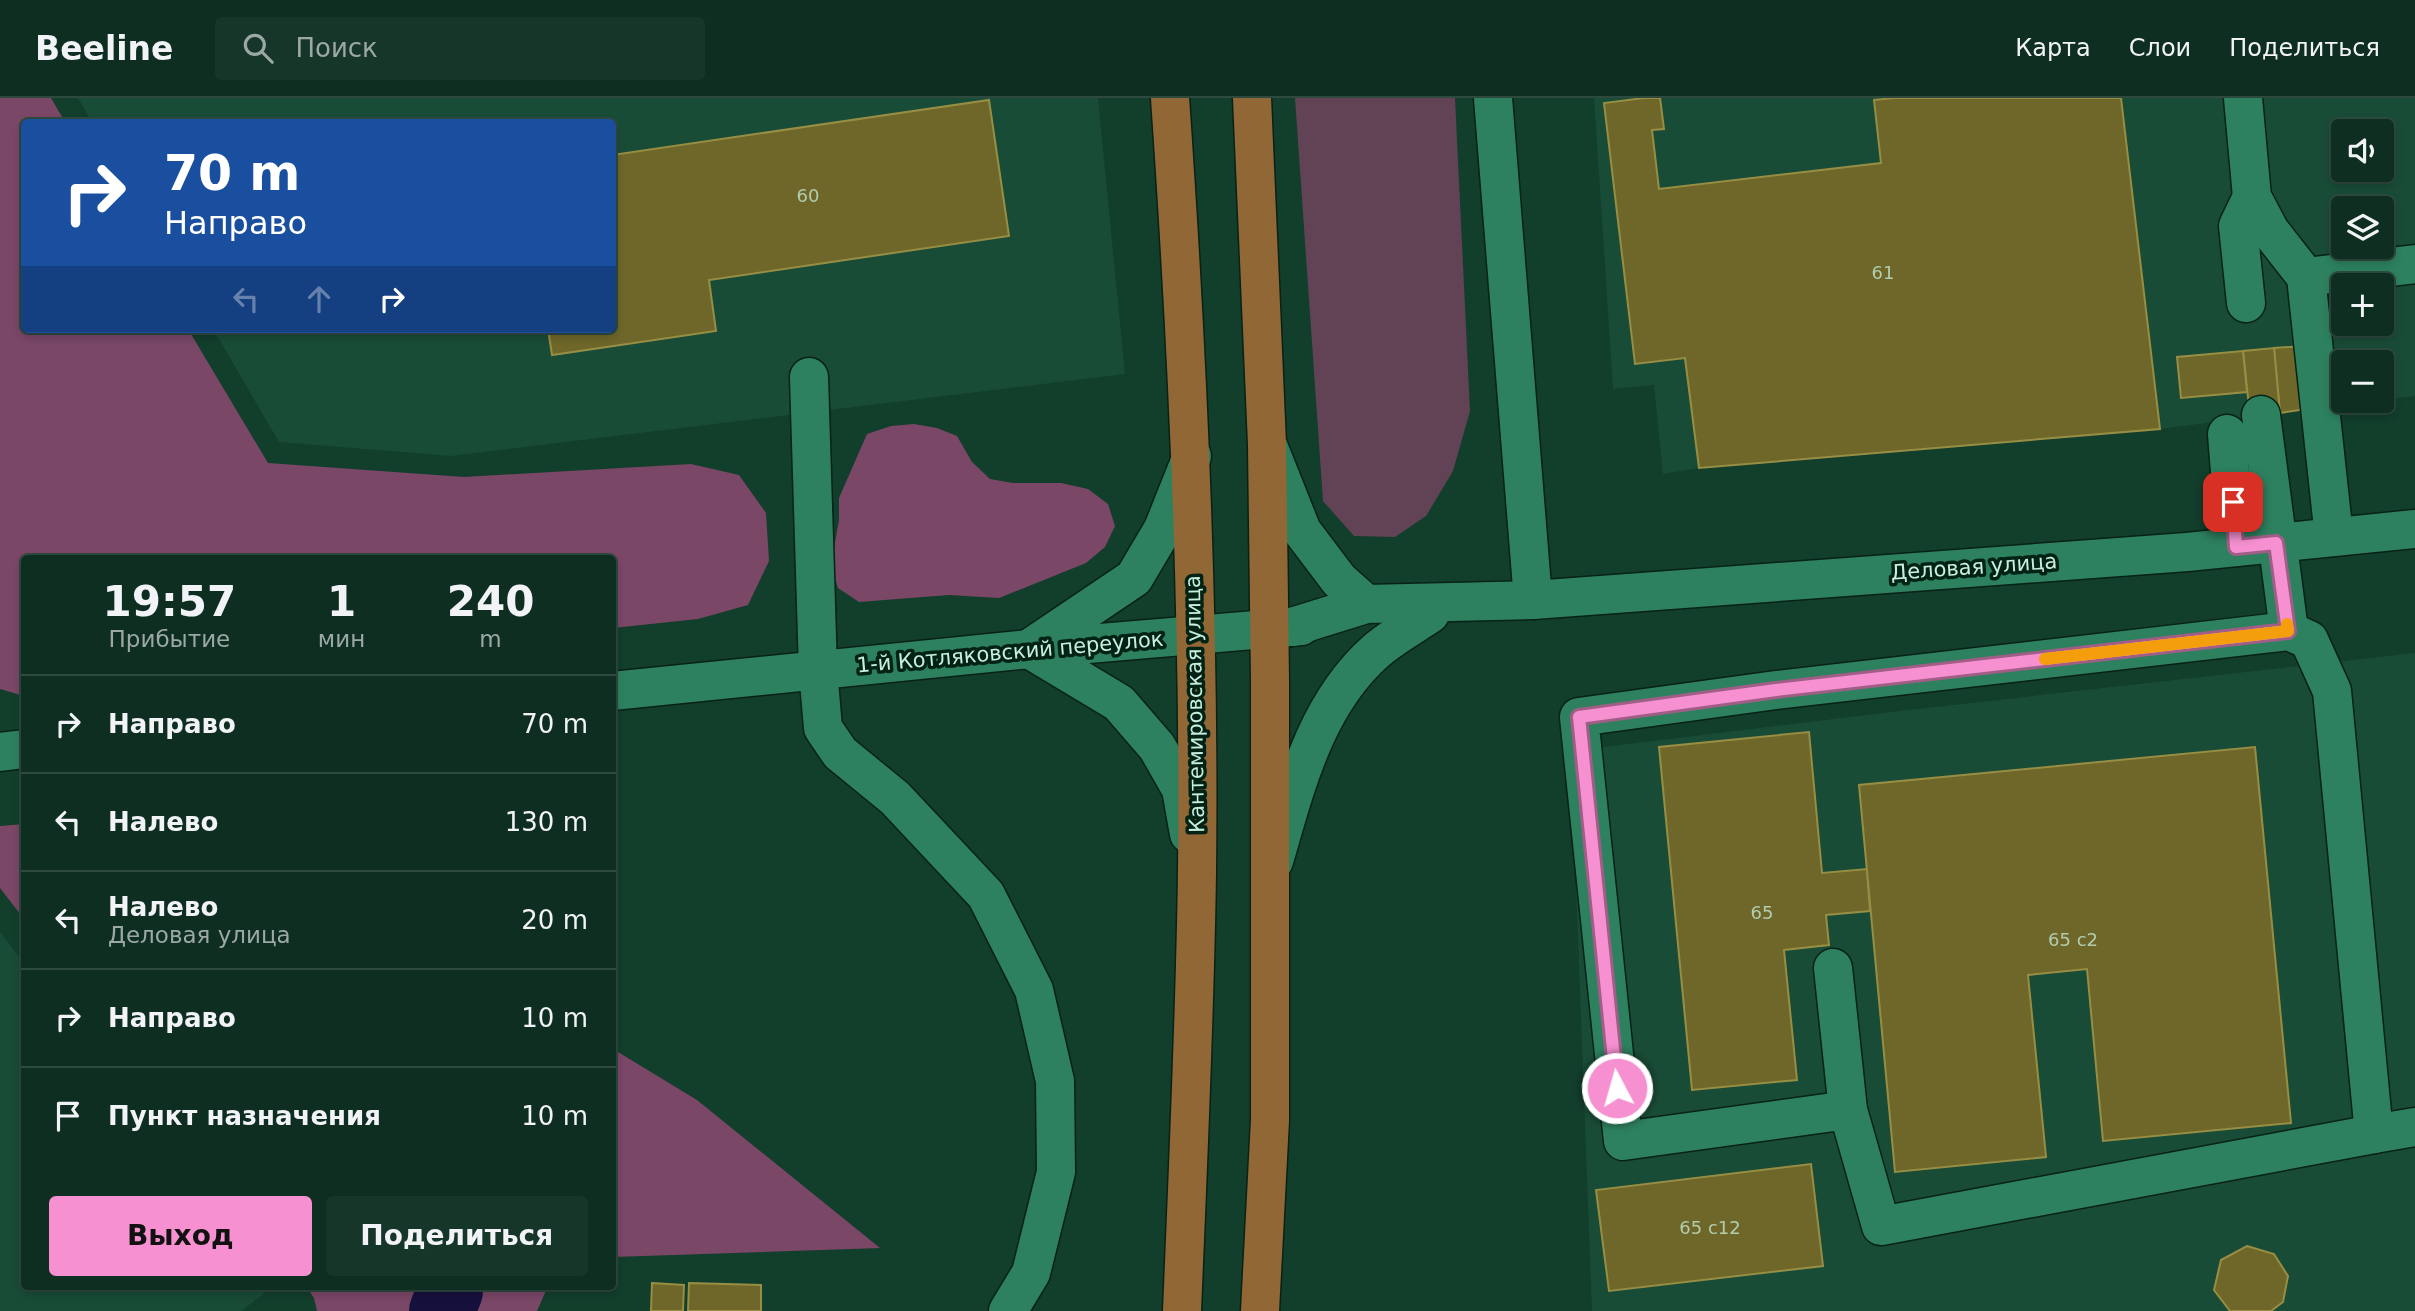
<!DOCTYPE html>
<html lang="ru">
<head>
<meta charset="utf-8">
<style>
	:root { --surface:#0e2e21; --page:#17362a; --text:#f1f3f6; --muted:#9ba8a5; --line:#2e4a3f; --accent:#f690d0 }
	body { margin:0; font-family:"DejaVu Sans",sans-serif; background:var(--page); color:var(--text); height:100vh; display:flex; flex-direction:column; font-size:26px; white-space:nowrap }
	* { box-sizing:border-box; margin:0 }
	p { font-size:23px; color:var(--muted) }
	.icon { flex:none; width:38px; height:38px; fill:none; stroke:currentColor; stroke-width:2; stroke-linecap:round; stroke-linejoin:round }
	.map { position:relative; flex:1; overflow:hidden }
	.details { position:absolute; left:21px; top:457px; width:595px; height:735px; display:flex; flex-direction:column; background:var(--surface); border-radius:7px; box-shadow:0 4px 10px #0003,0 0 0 2px var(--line) }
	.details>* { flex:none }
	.hud { position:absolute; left:21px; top:21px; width:595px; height:214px; border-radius:7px; box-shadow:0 4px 10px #0003,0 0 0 2px var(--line); background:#1a4fa0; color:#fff; overflow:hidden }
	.controls { position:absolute; left:2331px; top:21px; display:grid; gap:14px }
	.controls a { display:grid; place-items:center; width:63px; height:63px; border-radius:7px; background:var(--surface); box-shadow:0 4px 10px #0003,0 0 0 2px var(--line); font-size:35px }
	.pin { position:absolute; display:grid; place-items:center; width:60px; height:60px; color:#fff; margin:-30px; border-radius:14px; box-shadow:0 4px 10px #0006 }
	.me { position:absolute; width:77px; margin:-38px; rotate:354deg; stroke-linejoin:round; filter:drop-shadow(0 0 5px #0008) }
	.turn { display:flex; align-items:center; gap:24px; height:147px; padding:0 28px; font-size:32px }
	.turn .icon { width:91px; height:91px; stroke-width:2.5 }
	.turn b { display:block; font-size:49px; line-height:60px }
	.lanes { display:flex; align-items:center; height:66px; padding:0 28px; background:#0003; justify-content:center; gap:35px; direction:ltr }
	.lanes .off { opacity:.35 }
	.eta { display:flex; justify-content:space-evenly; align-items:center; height:119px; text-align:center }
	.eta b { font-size:42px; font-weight:700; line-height:49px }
	.button { display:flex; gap:14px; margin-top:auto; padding:14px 28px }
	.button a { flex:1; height:80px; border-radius:7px; background:var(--accent); color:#111; font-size:28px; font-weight:700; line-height:80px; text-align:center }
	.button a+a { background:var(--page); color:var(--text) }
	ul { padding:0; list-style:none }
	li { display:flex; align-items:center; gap:21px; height:98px; padding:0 28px; border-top:2px solid var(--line) }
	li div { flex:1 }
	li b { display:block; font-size:26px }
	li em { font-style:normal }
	header { display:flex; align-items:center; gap:42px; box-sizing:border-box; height:98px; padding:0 35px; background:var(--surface); border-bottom:2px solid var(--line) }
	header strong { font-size:33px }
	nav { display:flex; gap:38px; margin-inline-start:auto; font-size:24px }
	.search { width:490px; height:63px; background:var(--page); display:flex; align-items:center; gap:18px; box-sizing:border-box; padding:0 24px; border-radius:7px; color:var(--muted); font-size:26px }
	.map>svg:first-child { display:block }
	.built { fill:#194c37; fill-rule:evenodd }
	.green { fill:#614355 }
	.forest { fill:#7a4767 }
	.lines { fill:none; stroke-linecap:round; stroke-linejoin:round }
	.river { stroke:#16103d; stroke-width:66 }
	.building { fill:#6e6729; stroke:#978e43; stroke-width:2 }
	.minor-casing { stroke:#082217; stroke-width:41 }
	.major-casing { stroke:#082217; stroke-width:41 }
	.minor { stroke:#2d815f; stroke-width:38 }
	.major { stroke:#916835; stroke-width:38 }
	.route-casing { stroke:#a05e87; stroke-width:18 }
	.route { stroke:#f690d0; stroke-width:12 }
	.slow { stroke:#f59e0b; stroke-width:12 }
	.labels { text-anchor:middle; stroke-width:7; stroke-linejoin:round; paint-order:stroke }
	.number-label { font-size:18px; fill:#b2cdae }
	.street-label { font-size:21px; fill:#c8efdb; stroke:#002316 }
</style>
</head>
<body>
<header>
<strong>Beeline</strong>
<div class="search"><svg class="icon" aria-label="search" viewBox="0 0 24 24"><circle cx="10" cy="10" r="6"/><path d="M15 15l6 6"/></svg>Поиск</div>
<nav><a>Карта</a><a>Слои</a><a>Поделиться</a></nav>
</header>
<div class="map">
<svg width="2415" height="1213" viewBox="0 0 2415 1213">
	<rect width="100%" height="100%" fill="#123e2c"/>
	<!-- built -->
	<g class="built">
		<polygon points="78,0 1098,0 1125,276 451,358 279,344 213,231 612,231 612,24 92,24"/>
		<path d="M 1594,0 L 2415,0 L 2415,298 L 2382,302 L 2382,264 L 2343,264 L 2343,303 L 2378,303 L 2160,331 L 1699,370 L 1663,376 L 1654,287 L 1613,291 ZM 2343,33 L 2382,33 L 2382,72 L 2343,72 ZM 2343,110 L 2382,110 L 2382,149 L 2343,149 ZM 2343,187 L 2382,187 L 2382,226 L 2343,226 Z"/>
		<polygon points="2415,555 2415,1213 1592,1213 1571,653 1891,614"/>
		<polygon points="0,834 24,865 24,1188 274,1188 241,1213 0,1213"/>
	</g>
	<!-- green -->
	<polygon class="green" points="1295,0 1455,0 1470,313 1453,373 1426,418 1395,439 1354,438 1323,403"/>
	<!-- forest -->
	<g class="forest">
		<polygon points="0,0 51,0 65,24 24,24 24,231 188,231 268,365 464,379 691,366 739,377 766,415 769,463 748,507 698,521 613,530 612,460 24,460 24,598 0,591"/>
		<polygon points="914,326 937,330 957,338 972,364 990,381 1013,385 1061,385 1088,391 1108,406 1115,428 1105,449 1086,465 999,500 949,497 859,504 838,490 831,467 839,422 839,400 867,336 891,328"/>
		<polygon points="24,726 24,821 0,790 0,728"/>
		<polygon points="613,951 697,1002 880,1150 613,1159"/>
		<polygon points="306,1188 548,1188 537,1213 317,1213 314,1200"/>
	</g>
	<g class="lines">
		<!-- river -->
		<polyline class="river" points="442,1213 450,1193 448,1188"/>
	</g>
	<!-- building -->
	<g class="building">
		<polygon points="1644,0 1660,0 1664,31 1652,32 1659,91 1881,65 1874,2 1894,0 2121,0 2160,331 1699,370 1685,260 1635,266 1604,5"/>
		<polygon points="989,2 1009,138 709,182 716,233 552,257 548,231 612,231 612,57"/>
		<polygon points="2304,248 2307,311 2280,315 2274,250"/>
		<polygon points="2274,250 2280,315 2250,318 2243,253"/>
		<polygon points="2243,253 2247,294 2181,300 2177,259"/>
		<polygon points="1809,634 1822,775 1867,771 1870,813 1826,817 1829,847 1784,852 1797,982 1692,992 1659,649"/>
		<polygon points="2255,649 2291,1025 2103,1043 2087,871 2028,877 2046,1059 1895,1074 1859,687"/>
		<polygon points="1811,1066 1823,1168 1609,1193 1596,1092"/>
		<polygon points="2247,1148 2274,1156 2288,1178 2283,1204 2271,1213 2230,1213 2214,1192 2221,1162"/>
		<polygon points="652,1185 684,1187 683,1213 651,1213"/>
		<polygon points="689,1185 761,1187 761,1213 688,1213"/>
	</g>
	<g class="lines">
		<!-- minor casing -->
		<g class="minor-casing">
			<g id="minor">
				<polyline points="1493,0 1533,502"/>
				<polyline points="2243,0 2252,99 2270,133 2306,179 2334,439"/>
				<polyline points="2306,179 2415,166"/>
				<polyline points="2246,205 2238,128 2252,99"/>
				<polyline points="809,279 818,572 823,630 840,655 895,700 986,797 1034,892 1055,983 1056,1074 1031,1175 1008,1213"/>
				<polyline points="2261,317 2289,533"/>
				<polyline points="2227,336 2236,449"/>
				<polyline points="1269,350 1302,433 1339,482 1366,506"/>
				<polyline points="1292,529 1366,506 1533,502 2187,454 2415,431"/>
				<polygon points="2289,533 2309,542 2332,593 2374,1036 1881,1128 1848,1012 1623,1043 1579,619 1776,592"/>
				<polyline points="1030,550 1134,480 1163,431 1192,358"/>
				<polyline points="1029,551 1119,605 1157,649 1181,691 1189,736"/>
				<polyline points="612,593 1029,551 1301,528"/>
				<polyline points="0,654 24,651"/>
				<path d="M 1274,763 C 1296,688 1315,607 1376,553 C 1392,539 1412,528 1430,516"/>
				<polyline points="1833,870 1848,1012"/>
				<polyline points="2374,1036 2415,1029"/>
			</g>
		</g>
		<!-- major casing -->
		<g class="major-casing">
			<g id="major">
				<path d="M 1170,0 C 1188,258 1200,515 1197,774 C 1195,920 1188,1067 1182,1213"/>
				<polyline points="1252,0 1267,346 1270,582 1270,1022 1260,1213"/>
			</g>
		</g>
		<!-- minor -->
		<use href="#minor" class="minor"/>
		<!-- major -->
		<use href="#major" class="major"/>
	</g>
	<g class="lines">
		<!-- route casing -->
		<g class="route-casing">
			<polyline id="route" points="1617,990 1579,619 1776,592 2288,533 2276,445 2236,449 2233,404"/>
		</g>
		<!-- route -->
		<use href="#route" class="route"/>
		<!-- slow -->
		<polyline class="slow" points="2045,561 2288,533 2287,526"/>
	</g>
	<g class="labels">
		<!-- number labels -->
		<g class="number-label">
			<text x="808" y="104">60</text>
			<text x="1883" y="181">61</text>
			<text x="1762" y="821">65</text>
			<text x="2073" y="848">65 с2</text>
			<text x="1710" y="1136">65 с12</text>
		</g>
		<!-- street labels -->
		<g class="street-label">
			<text transform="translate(1974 469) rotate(-4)" y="7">Деловая улица</text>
			<text transform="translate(1010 554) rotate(-5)" y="7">1-й Котляковский переулок</text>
			<text transform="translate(1195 606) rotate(-91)" y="7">Кантемировская улица</text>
		</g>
	</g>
</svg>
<div class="controls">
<a><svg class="icon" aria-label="sound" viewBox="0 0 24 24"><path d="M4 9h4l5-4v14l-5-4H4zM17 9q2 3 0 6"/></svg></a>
<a><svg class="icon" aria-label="layers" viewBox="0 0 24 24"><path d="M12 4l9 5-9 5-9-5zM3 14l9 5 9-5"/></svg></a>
<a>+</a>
<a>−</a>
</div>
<div class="pin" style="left:2233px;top:404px;background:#d93025"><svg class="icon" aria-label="arrive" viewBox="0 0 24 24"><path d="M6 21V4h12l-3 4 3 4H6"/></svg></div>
<svg class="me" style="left:1617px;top:990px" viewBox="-20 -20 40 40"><circle r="17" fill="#f690d0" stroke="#fff" stroke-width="3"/><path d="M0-11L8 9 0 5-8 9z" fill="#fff"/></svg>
<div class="hud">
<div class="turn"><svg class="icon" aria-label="right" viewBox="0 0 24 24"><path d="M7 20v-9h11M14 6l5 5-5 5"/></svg><div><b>70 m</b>Направо</div></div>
<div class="lanes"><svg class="icon off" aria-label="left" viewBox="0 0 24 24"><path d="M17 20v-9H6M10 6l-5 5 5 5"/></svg><svg class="icon off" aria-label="ahead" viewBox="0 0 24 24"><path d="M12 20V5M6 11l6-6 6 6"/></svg><svg class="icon" aria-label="right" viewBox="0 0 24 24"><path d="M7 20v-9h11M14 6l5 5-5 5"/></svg></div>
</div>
<section class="details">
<div class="eta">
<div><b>19:57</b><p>Прибытие</p></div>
<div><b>1</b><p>мин</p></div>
<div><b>240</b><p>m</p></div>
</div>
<ul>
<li><svg class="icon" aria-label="right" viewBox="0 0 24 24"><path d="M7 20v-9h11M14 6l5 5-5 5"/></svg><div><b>Направо</b></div><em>70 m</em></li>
<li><svg class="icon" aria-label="left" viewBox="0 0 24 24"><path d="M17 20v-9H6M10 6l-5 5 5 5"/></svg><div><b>Налево</b></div><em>130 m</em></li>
<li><svg class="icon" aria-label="left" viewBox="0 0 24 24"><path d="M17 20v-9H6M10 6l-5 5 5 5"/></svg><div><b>Налево</b><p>Деловая улица</p></div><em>20 m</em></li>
<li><svg class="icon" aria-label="right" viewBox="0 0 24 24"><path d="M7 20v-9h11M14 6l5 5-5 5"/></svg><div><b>Направо</b></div><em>10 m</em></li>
<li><svg class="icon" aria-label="arrive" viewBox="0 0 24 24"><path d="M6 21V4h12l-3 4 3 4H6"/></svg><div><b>Пункт назначения</b></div><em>10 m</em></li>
</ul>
<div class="button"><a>Выход</a><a>Поделиться</a></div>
</section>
</div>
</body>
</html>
